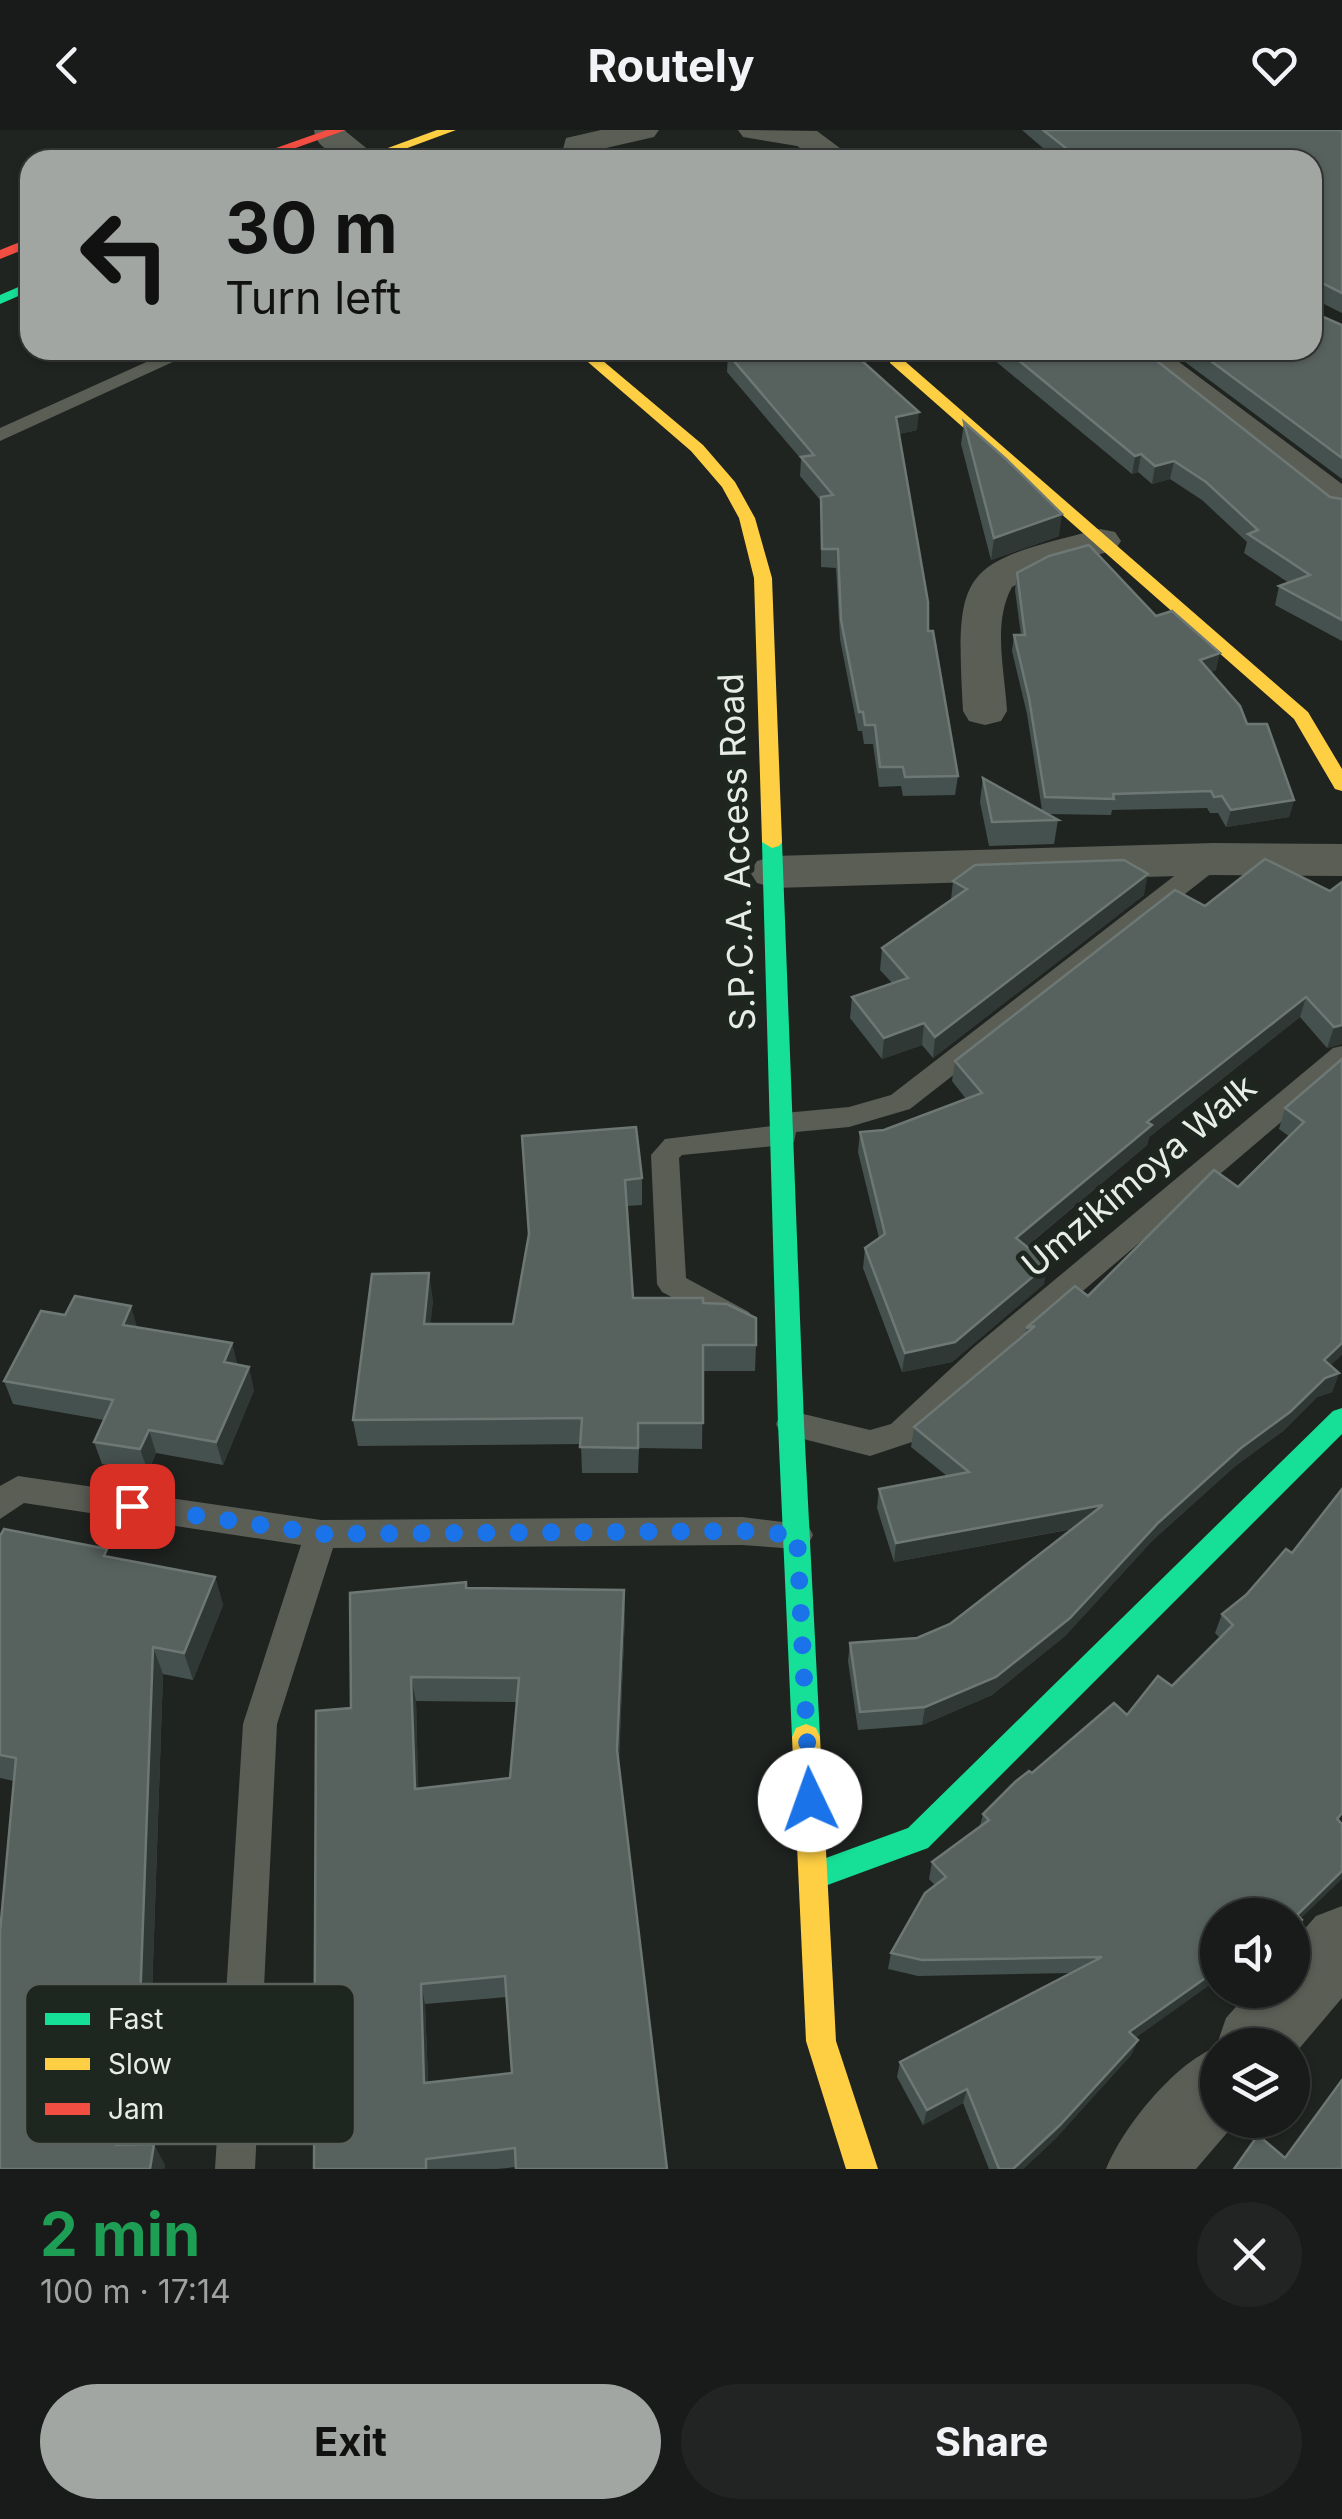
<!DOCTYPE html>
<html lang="en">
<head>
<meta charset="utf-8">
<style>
	:root { --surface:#181b19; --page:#212422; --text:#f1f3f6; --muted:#9fa1a2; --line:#363938; --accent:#a1a6a2 }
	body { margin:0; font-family:Inter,sans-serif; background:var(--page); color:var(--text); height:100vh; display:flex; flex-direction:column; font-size:38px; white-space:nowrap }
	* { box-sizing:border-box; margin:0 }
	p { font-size:32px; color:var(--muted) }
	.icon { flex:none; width:55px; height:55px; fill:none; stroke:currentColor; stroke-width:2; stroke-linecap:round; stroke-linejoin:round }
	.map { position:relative; height:2039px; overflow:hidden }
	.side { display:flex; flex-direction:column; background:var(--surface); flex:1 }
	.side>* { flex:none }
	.hud { position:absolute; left:20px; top:20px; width:1302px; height:210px; border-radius:30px; box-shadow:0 2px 8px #0004,0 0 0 2px var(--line); background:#a1a6a2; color:#111; overflow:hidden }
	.controls { position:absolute; left:1200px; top:1768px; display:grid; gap:20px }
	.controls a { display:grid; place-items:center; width:110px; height:110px; border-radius:50%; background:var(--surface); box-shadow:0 2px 8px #0004,0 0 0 2px var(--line); font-size:50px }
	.pin { position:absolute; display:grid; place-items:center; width:85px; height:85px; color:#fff; margin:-42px; border-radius:20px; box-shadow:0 5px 15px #0006 }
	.me { position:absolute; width:110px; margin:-55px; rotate:357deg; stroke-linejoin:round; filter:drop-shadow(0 0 8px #0008) }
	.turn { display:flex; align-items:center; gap:35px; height:210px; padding:0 40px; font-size:45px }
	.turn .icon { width:130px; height:130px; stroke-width:2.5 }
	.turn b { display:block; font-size:70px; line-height:85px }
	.round { display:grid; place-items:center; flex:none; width:105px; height:105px; border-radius:52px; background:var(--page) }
	.headline { display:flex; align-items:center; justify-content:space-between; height:170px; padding:0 40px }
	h1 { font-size:60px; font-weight:700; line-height:75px; color:#1e9e55 }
	.button { display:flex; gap:20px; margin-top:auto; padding:20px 40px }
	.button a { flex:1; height:115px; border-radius:60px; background:var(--accent); color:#111; font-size:40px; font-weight:700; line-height:115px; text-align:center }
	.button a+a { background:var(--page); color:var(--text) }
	header { display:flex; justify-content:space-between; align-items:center; height:130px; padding:0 40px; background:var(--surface); font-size:45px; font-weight:700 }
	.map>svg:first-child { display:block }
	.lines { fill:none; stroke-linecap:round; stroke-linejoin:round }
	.lane { fill:#5b5e55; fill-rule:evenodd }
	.street { fill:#5b5e55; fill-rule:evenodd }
	.fast { fill:#16e098; fill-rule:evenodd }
	.slow { fill:#ffcf43; fill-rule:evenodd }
	.jam { fill:#f24e42; fill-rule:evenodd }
	.wall { fill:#45514e; fill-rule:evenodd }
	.shaded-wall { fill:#2f3835 }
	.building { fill:#57615e; stroke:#6d7774; stroke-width:2.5; fill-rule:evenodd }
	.route { stroke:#1a73e8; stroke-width:18; stroke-dasharray:0 32.4 }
	.labels { text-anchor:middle; stroke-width:10; stroke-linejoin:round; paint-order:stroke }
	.street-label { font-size:35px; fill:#e7ece8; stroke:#1e2620 }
	.key { fill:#1e2620; stroke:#5a615c; stroke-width:2.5 }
	.key-label { font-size:28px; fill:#e7ece8 }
</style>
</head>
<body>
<header><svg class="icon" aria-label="back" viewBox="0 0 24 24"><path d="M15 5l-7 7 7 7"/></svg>Routely<svg class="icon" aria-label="heart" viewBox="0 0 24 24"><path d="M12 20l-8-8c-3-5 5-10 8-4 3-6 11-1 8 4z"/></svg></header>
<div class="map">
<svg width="1342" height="2039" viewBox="0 0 1342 2039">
	<rect width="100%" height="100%" fill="#202421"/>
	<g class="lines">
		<!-- lane -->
		<g class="lane">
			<polygon points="173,220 199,220 0,311 0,298"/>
			<polygon points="1213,721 1225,729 1222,735 910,979 849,997 796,1002 794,1012 784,1015 682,1025 679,1028 686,1148 749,1182 754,1190 749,1198 739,1202 662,1162 657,1154 651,1025 665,1009 772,996 774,986 784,983 849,977 891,965 1204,723"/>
			<polygon points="1342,916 1342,940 996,1235 912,1312 870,1326 780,1303 776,1294 780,1285 791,1281 870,1300 891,1294 974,1217 1333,918"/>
			<polygon points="18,1346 321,1390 742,1387 808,1395 813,1405 808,1415 797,1419 742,1415 333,1418 277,1594 255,2039 215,2039 243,1594 301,1415 24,1373 0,1389 0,1356"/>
		</g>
		<!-- street -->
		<g class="street">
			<path d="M 314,0 L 344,0 L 381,30 C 358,30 317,28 314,0 Z"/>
			<polygon points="601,0 659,0 654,7 593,21 592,30 560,30 566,8"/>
			<polygon points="738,0 817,1 856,30 818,30 797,16 743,7"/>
			<polygon points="1122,220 1163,220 1342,354 1342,385 1328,382"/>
			<path d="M 1100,399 L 1115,402 L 1121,411 L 1115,420 L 1045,439 L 1012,457 C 992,493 1005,542 1007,581 L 1001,591 L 985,595 L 969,591 L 963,581 C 955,436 960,434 1100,399 Z"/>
			<polygon points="1213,713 1342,714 1342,746 1213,745 774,758 757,753 750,742 757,731 774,726"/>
			<path d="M 1342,1776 L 1342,1868 L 1292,1927 L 1292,1915 L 1218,1915 L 1218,1990 L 1238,1990 L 1196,2039 L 1106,2039 C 1124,1996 1173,1935 1216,1917 L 1226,1888 L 1251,1860 L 1292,1860 L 1292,1813 L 1316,1786 Z"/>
		</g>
		<!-- fast -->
		<g class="fast">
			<polygon points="30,152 30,161 0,174 0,165"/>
			<polygon points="772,706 782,712 804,1294 820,1607 816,1616 806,1620 796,1616 792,1607 778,1294 762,712"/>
			<polygon points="1342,1278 1342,1304 928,1718 814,1760 804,1756 799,1746 804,1736 908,1698 1333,1281"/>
		</g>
		<!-- slow -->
		<g class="slow">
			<polygon points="437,0 456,0 375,30 355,30"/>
			<polygon points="574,220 590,220 703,315 735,352 755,388 772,448 782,712 779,716 772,718 762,712 754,448 739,388 722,357 691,321"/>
			<polygon points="890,227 900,227 1308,582 1342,639 1342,661 1335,659 1294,589 890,233"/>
			<polygon points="806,1594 816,1598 820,1607 836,1911 878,2039 846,2039 806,1911 792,1607 796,1598"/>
		</g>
		<!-- jam -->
		<g class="jam">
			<polygon points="327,0 346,0 262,30 242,30"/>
			<polygon points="30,108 30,117 0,129 0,120"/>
		</g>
	</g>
	<!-- wall -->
	<g class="wall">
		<polygon points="1022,0 1342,0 1342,183 1314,169 1312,30 1057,30"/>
		<polygon points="1342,195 1342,349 1169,220 1312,220"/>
		<polygon points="982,220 1143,220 1330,367 1342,369 1342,511 1275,475 1279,456 1289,453 1244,423 1247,412 1202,370 1170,349 1152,354 1138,342 1132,344"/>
		<polygon points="728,224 917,300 899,304 928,501 958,646 955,665 903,666 901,656 879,657 873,614 864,614 862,601 858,601 840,509 836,438 821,437 821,371 800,346 801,329 727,242"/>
		<polygon points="964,292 1059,406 991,430 961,314"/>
		<polygon points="1017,443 1156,486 1216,540 1210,542 1247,594 1294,670 1289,687 1226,697 1218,683 1210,683 1207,678 1112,680 1111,685 1048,684 1058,690 1054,714 989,716 980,672 983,648 1042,680 1027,584 1012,521 1014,505 1021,505 1015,460"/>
		<polygon points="1265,729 1342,914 1327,918 1300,887 1149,1007 1147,1015 1026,1117 1044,1154 952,1232 902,1242 863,1138 865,1118 879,1108 858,1022 860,1002 884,1000 966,969 952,951 955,931 1205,776"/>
		<polygon points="953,751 1144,765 933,928 922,915 882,929 850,888 852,867 892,853 880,840 882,818 951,770"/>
		<polygon points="1342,929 1331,1236 1339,1243 1332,1262 1317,1267 1283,1301 1234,1337 1152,1411 1065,1506 992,1565 922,1595 858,1600 848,1531 850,1513 917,1508 950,1494 1073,1399 894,1432 877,1378 879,1359 947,1346 911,1317 914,1297 1025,1204 1026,1198 1088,1166 1238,1057 1290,1007 1279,999 1285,978"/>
		<polygon points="522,1006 642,1048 642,1075 627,1076 633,1168 703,1173 756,1215 755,1241 703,1241 702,1319 639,1318 638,1343 582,1343 581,1314 358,1316 353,1290 433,1170 430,1194 513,1194 529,1104"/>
		<polygon points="137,1197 232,1213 237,1235 254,1260 223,1335 156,1323 148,1342 102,1334 94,1312 104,1290 13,1274 4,1251"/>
		<polygon points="0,1406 215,1447 223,1475 193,1550 163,1544 149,1951 138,1953 131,2015 165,2035 164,2039 0,2039 14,1651 0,1648"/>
		<polygon points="1292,1423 1340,1692 1300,1789 1302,1790 1297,1799 1218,1785 1136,1908 1138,1910 1131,1925 1055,2009 1023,2039 989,2039 963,1973 923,1995 897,1947 900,1932 1071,1843 918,1846 888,1839 891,1823 935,1755 929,1749 932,1732 980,1696 983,1684 1032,1643 1172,1556 1220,1508 1215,1503 1222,1484"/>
		<path d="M 467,1458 L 624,1460 L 625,1485 L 619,1632 L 516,2037 L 497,2039 L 314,2039 L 351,1578 ZM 416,1571 L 517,1572 L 510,1648 L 418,1659 ZM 507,1867 L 512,1943 L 428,1952 L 425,1874 Z"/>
	</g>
	<!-- shaded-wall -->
	<g class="shaded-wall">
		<polygon points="1318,151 1314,169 1312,169 1312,154"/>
		<polygon points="919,282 917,300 894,305 896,287"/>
		<polygon points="1141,324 1138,342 1132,344 1135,326"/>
		<polygon points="1174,331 1170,349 1152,354 1155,336"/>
		<polygon points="1062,384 1059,406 991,430 994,408"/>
		<polygon points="1220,523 1216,540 1197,547 1200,530"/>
		<polygon points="1294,670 1289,687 1226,697 1231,680"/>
		<polygon points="1148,744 1144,765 933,928 935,907"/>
		<polygon points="1306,867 1300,887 1149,1007 1147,1015 1012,1128 1016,1108 1147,992"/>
		<polygon points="924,893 922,915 882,929 884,908"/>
		<polygon points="1342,895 1342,914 1327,918 1334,897"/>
		<polygon points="1048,1134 1044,1154 952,1232 902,1242 905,1223"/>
		<polygon points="429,1143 433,1170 428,1220 424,1194"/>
		<polygon points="131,1176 138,1200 123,1195"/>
		<polygon points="232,1213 238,1237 224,1232"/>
		<polygon points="1342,1213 1342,1225 1316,1249 1324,1230"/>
		<polygon points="249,1237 254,1260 223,1335 216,1312"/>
		<polygon points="1339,1243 1332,1262 1317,1267 1283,1301 1234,1337 1152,1411 1065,1506 992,1565 922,1595 925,1577 1158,1393 1241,1318 1325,1248"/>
		<polygon points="149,1300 156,1323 148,1342 140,1319"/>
		<polygon points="1103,1375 1098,1394 894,1432 896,1413"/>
		<polygon points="215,1447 223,1475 193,1550 184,1523"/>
		<polygon points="624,1460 625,1485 618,1643 617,1620"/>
		<polygon points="153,1517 163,1544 149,1951 138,1929"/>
		<polygon points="411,1547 416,1571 419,1682 415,1659"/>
		<polygon points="1342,1741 1342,1749 1292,1797 1297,1785"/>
		<polygon points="1218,1839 1218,1849 1123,1917 1129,1902"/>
		<polygon points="421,1854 425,1874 429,1972 424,1953"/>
		<polygon points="1138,1910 1131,1925 1055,2009 1023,2039 1013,2039"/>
		<polygon points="126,1931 138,1953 128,2036 116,2015"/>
		<polygon points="967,1959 963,1973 923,1995 927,1980"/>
		<polygon points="154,2014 165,2035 164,2039 150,2039"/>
	</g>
	<!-- building -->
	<g class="building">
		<polygon points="1043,0 1342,0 1342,163 1318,151 1312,154 1312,30 1081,30"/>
		<polygon points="1312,182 1342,195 1342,328 1196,220 1312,220"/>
		<polygon points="744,220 848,220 861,230 919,282 896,287 928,472 928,501 933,501 958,646 905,647 903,637 880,637 875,595 865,595 863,582 859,582 841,490 838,419 822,419 821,367 833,365 801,327 814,325 728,224"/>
		<polygon points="1006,220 1143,220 1330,367 1342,369 1342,490 1279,456 1310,445 1248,404 1258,400 1206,352 1174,331 1155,336 1141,324 1135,326"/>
		<polygon points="964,292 1006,329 1062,384 994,408"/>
		<polygon points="1089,415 1156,486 1172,481 1220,523 1200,530 1240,576 1247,594 1267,594 1294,670 1231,680 1222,666 1214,667 1211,661 1113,664 1114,669 1045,667 1029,568 1014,505 1025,505 1017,443 1049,426"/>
		<polygon points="983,648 1058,690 992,692"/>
		<polygon points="1265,729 1330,761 1342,752 1342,895 1334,897 1306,867 1147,992 1152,995 1016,1108 1048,1134 955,1212 905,1223 865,1118 885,1104 860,1002 884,1000 982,963 955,931 1175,760 1205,776"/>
		<polygon points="1124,730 1148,744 935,907 924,893 884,908 852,867 908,848 882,818 967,759 953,751 975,735"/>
		<polygon points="1342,929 1342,1213 1324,1230 1339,1243 1325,1248 1290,1282 1241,1318 1158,1393 1070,1488 996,1547 925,1577 860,1582 850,1513 917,1508 950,1494 1103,1375 896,1413 879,1359 969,1342 914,1297 1035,1196 1026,1198 1075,1156 1088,1166 1214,1040 1238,1057 1304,992 1285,978"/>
		<polygon points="636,997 642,1048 625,1050 633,1168 703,1168 703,1173 727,1174 756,1188 756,1215 703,1215 703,1293 638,1293 638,1318 580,1317 582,1288 353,1290 372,1144 429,1143 424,1194 513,1194 529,1104 522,1006"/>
		<polygon points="75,1166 131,1176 123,1195 232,1213 224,1232 249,1237 216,1312 149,1300 140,1319 94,1312 113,1270 4,1251 41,1181 65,1185"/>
		<polygon points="1342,1359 1342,1683 1337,1689 1342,1694 1342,1741 1297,1785 1302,1790 1297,1797 1297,1812 1292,1815 1292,1785 1218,1785 1218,1839 1129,1902 1138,1910 1060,1995 1013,2039 999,2039 967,1959 927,1980 900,1932 1102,1827 922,1830 891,1823 925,1763 946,1747 932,1732 989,1690 983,1684 1015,1652 1029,1641 1032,1643 1114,1573 1127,1585 1158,1546 1172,1556 1233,1495 1222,1484 1246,1465 1286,1419 1292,1423"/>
		<polygon points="4,1399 107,1419 104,1426 215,1447 184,1523 153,1517 138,1929 126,1931 116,2015 154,2014 150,2039 0,2039 0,1802 16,1628 0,1625 0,1406"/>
		<path d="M 466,1452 L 466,1458 L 624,1460 L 617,1620 L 667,2039 L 516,2039 L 515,2018 L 426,2029 L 426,2039 L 314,2039 L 316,1581 L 351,1578 L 350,1463 ZM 411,1547 L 519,1548 L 510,1648 L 415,1659 ZM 505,1846 L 512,1943 L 424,1953 L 421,1854 Z"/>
		<polygon points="1342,1950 1342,2039 1234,2039 1258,2005 1285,2028"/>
	</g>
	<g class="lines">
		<!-- route -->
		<polyline class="route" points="132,1376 322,1404 742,1401 797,1405 810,1670"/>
	</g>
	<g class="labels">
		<!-- street labels -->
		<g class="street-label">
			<text transform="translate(737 722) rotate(-92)" y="12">S.P.C.A. Access Road</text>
			<text transform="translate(1139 1046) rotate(-40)" y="12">Umzikimoya Walk</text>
		</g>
	</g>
	<!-- legend -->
	<rect x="25" y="1854" width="330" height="160" rx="15" class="key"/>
	<rect x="45" y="1883" width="45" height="12" fill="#16e098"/>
	<rect x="45" y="1928" width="45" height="12" fill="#ffcf43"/>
	<rect x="45" y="1973" width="45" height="12" fill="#f24e42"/>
	<g class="key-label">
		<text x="108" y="1899">Fast</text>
		<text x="108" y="1944">Slow</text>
		<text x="108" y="1989">Jam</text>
	</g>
</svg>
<div class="controls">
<a><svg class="icon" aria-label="sound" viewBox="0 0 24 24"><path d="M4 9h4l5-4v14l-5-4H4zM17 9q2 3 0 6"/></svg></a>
<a><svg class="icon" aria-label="layers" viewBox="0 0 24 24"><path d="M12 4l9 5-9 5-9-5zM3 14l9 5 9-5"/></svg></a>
</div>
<div class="pin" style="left:132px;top:1376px;background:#d93025"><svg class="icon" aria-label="arrive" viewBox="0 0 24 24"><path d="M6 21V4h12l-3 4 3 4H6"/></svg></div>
<svg class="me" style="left:810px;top:1670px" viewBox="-20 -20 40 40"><circle r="19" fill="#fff"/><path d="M0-13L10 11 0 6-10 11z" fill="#1a73e8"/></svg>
<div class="hud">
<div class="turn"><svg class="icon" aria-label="left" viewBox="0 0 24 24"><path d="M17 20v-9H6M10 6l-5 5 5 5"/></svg><div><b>30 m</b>Turn left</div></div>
</div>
</div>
<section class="side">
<div class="headline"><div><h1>2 min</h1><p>100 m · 17:14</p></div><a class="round"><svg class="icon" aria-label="close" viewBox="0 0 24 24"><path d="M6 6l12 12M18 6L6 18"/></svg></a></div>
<div class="button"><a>Exit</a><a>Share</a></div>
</section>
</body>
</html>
